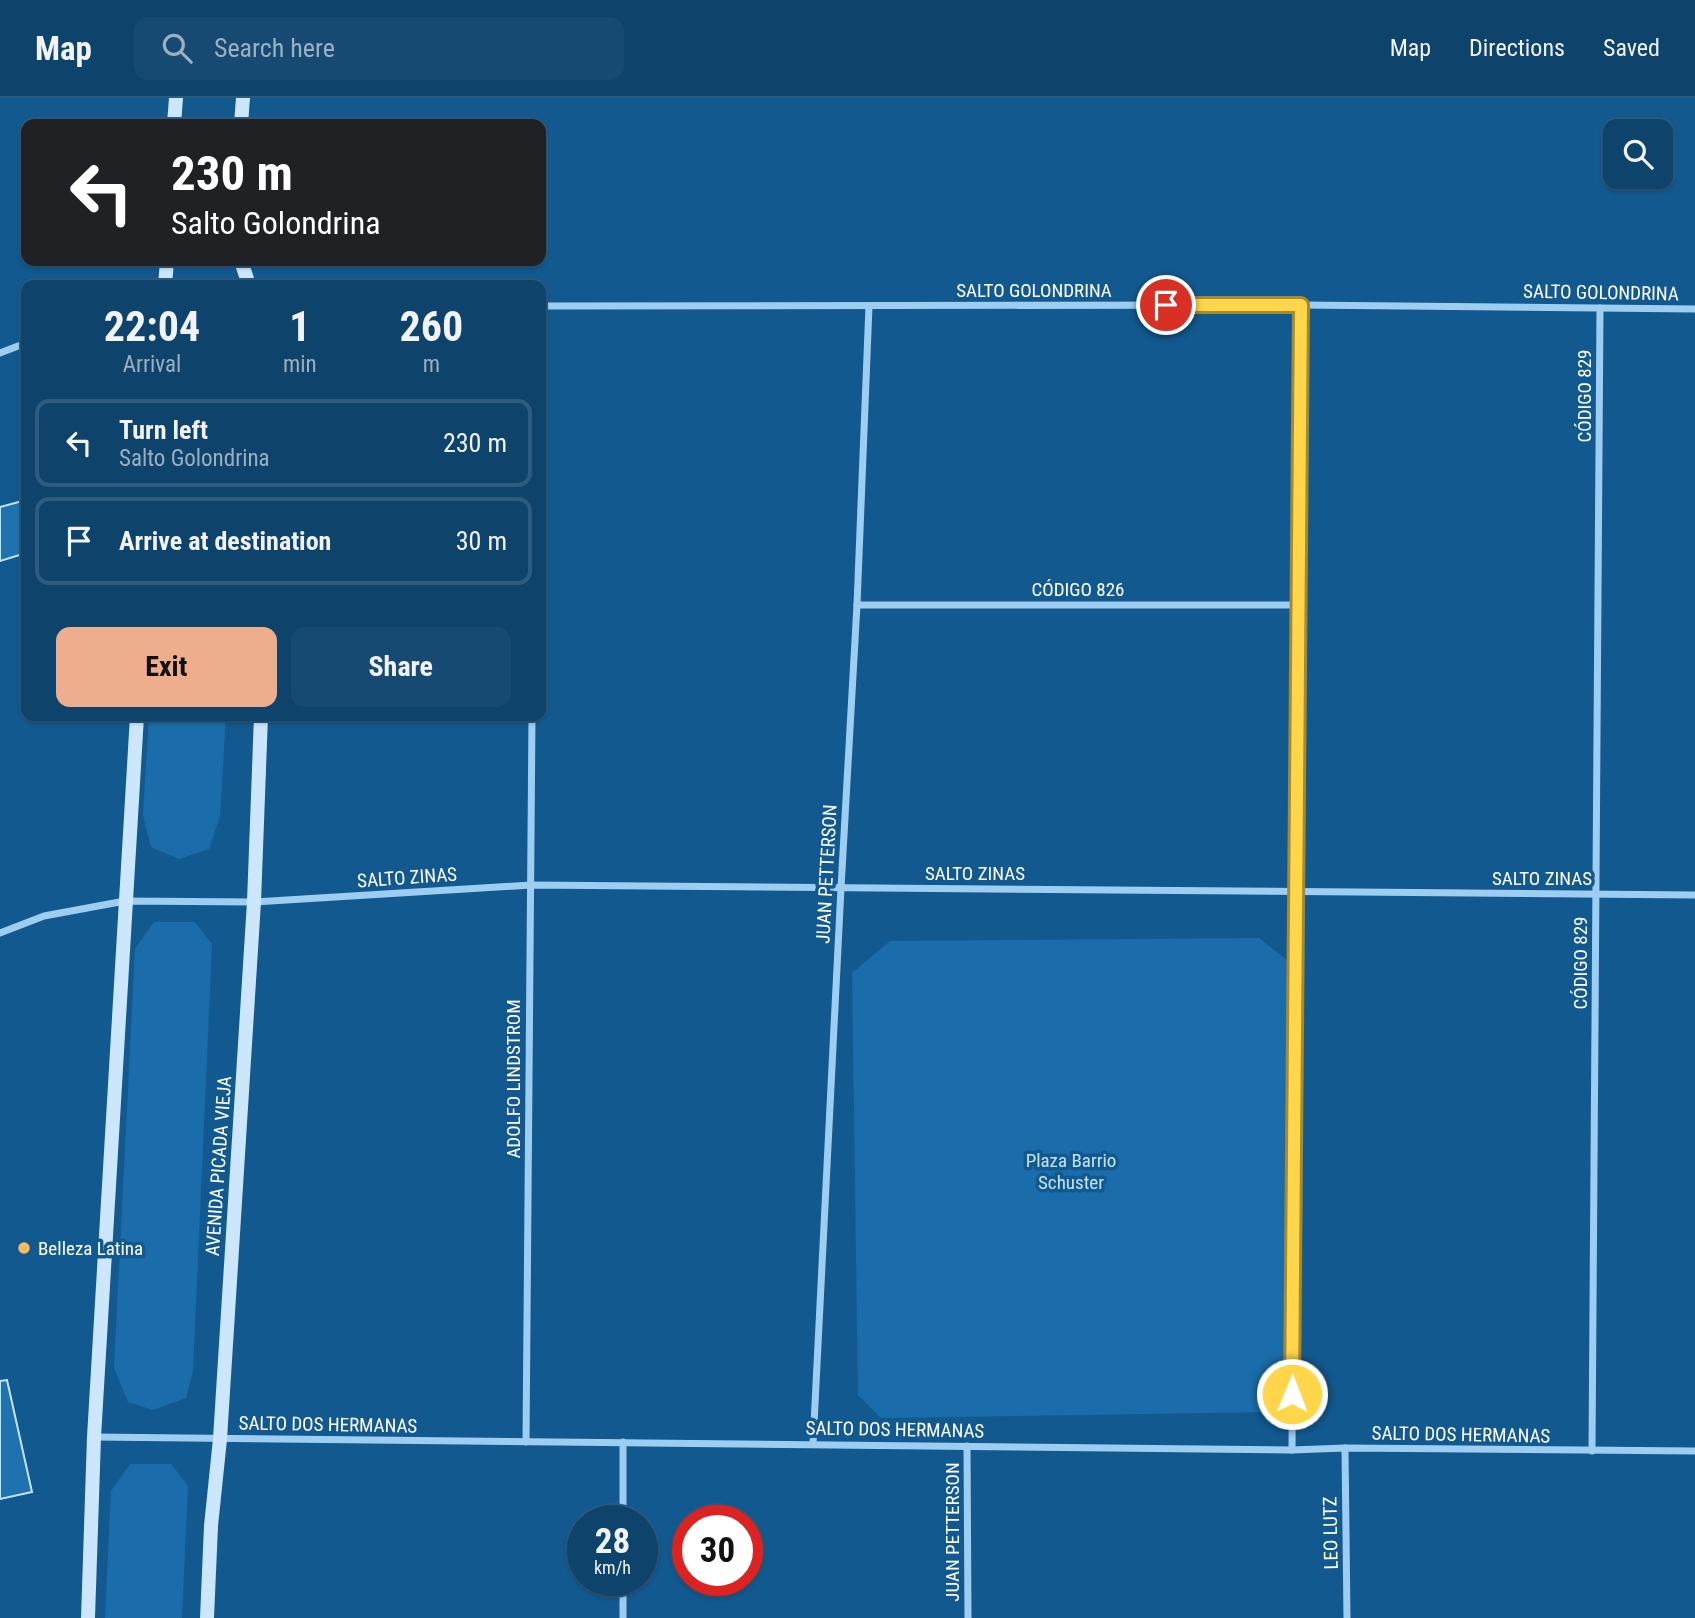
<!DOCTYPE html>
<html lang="en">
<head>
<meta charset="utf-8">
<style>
	:root { --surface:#0e436c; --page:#174a72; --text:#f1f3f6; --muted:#9bb0c2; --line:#2e5c7f; --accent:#eead8d }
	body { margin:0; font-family:"Roboto Condensed",sans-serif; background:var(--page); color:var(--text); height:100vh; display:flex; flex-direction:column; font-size:26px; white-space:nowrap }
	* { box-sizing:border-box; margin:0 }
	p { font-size:23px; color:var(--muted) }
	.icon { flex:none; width:38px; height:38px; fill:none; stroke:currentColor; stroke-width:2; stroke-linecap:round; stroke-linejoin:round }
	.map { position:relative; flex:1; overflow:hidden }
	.drawer { position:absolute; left:21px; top:182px; width:525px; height:441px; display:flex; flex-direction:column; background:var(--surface); border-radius:14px; box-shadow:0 2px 5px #0004,0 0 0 2px var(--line) }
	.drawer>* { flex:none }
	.guide { position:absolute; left:21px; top:21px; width:525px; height:147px; border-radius:14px; box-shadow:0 2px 5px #0004,0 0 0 2px var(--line); background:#202124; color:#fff; overflow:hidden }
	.controls { position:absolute; left:1603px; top:21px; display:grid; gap:14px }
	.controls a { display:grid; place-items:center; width:70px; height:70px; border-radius:14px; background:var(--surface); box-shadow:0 2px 5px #0004,0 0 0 2px var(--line); font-size:35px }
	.speed { position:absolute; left:567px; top:1407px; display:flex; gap:14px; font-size:35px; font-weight:700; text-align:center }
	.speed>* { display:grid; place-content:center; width:91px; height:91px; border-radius:50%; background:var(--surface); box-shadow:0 2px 5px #0004,0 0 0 2px var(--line); line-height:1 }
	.speed small { font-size:18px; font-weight:400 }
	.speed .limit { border:10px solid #d22; background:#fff; color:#111 }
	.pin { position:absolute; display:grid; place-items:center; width:60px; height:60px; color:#fff; margin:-30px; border:4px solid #fff; border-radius:50%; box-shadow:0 2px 7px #0007 }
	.me { position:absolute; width:77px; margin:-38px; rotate:1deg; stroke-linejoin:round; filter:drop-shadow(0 0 5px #0008) }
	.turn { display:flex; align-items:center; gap:24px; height:147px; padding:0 35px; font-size:32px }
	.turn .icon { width:91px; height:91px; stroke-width:2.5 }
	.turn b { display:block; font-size:49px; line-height:60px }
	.eta { display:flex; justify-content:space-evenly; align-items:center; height:119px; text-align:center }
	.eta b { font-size:42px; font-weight:700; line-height:49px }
	.primary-button { display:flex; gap:14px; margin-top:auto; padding:14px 35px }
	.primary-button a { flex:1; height:80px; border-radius:14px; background:var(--accent); color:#111; font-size:28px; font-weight:700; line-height:80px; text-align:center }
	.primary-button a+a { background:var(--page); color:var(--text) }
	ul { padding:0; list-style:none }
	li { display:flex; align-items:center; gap:21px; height:88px; margin:0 14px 10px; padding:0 21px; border:4px solid var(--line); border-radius:14px }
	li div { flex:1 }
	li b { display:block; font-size:26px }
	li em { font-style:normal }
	header { display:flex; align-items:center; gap:42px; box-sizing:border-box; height:98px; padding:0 35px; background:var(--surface); border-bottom:2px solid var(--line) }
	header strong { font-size:33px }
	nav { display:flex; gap:38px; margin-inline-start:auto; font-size:24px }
	.search { width:490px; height:63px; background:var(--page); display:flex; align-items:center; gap:18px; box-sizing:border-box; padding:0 24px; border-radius:14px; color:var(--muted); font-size:26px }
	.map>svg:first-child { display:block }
	.green { fill:#1a6daa }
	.building { fill:#2072af; stroke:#c4e5fd; stroke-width:2 }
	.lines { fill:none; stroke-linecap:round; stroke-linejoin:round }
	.street { stroke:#9dcef2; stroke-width:7 }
	.secondary { stroke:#cce7fc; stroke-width:14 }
	.route-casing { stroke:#a68a30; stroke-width:18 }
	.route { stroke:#ffd54a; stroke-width:12 }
	.poi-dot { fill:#ffbc5e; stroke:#125990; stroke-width:2.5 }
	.labels { text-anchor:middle; stroke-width:7; stroke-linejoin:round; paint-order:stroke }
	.street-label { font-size:19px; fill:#fff; stroke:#125990 }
	.park-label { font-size:19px; fill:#c4e5fd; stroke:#125990 }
	.poi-label { font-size:19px; fill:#fff; stroke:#125990; text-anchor:start }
</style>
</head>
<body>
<header>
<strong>Map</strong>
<div class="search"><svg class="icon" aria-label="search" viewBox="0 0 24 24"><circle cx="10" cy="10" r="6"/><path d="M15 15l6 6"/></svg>Search here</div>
<nav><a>Map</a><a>Directions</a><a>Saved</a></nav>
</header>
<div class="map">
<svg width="1695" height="1520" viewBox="0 0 1695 1520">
	<rect width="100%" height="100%" fill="#125990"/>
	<!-- green -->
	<g class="green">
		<polygon points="149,618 226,618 220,718 209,751 179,761 151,749 143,717"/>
		<polygon points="154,824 195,824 212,846 193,1273 186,1300 153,1312 128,1304 114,1270 135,851"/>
		<polygon points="1259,840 1287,862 1289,1284 1268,1314 881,1320 858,1297 852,875 890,843"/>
		<polygon points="130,1366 171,1366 188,1388 182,1520 105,1520 111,1393"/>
	</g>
	<!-- building -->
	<g class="building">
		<polygon points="26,402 26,455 0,463 0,409"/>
		<polygon points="7,1282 32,1394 0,1401 0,1283"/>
	</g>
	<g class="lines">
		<!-- street -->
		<g class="street">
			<polyline points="541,208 1301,207 1695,211"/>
			<polyline points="0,255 26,245"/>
			<polyline points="857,507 1298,507"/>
			<polyline points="0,835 44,818 125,803 254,804 531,787 1695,797"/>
			<polyline points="94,1339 1292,1352 1345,1350 1695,1353"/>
			<polyline points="526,1344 532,618"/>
			<polyline points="813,1346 841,790 857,507 869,208"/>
			<polyline points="967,1348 968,1520"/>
			<polyline points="1345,1350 1347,1520"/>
			<polyline points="1292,1352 1301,207"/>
			<polyline points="1592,1353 1600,210"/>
			<polyline points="623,1423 623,1344"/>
			<polyline points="623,1520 623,1482"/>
		</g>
		<!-- secondary -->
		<g class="secondary">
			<polyline points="174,26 176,0"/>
			<polyline points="241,26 243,0"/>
			<polyline points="241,163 249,187"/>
			<polyline points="165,187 167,163"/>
			<polyline points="88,1520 94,1339 137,618"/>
			<polyline points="207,1520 211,1428 220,1341 254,804 261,618"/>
		</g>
	</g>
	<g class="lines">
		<!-- route casing -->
		<g class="route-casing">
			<polyline id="route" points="1166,207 1301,207 1292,1296"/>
		</g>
		<!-- route -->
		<use href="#route" class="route"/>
	</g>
	<!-- markers -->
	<circle class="poi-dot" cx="24" cy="1150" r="7"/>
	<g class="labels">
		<!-- street labels -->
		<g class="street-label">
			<text x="1034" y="199">SALTO GOLONDRINA</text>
			<text transform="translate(1601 194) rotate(1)" y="7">SALTO GOLONDRINA</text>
			<text transform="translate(1584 298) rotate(-90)" y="7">CÓDIGO 829</text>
			<text x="1078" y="498">CÓDIGO 826</text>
			<text x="975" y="782">SALTO ZINAS</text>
			<text transform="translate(826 776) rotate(-87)" y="7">JUAN PETTERSON</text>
			<text transform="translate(407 779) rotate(-4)" y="7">SALTO ZINAS</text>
			<text x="1542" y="787">SALTO ZINAS</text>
			<text transform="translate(1580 865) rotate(-90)" y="7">CÓDIGO 829</text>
			<text transform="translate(513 981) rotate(-90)" y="7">ADOLFO LINDSTROM</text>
			<text transform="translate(218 1068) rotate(-86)" y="7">AVENIDA PICADA VIEJA</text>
			<text transform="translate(328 1326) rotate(1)" y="7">SALTO DOS HERMANAS</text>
			<text transform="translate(895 1331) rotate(1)" y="7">SALTO DOS HERMANAS</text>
			<text transform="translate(1461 1336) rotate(1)" y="7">SALTO DOS HERMANAS</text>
			<text transform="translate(952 1434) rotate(-90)" y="7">JUAN PETTERSON</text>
			<text transform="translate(1330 1435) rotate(-91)" y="7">LEO LUTZ</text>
		</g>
		<!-- park labels -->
		<g class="park-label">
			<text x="1071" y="1069">Plaza Barrio<tspan x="1071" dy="22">Schuster</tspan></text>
		</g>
		<!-- poi labels -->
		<g class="poi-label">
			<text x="38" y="1157">Belleza Latina</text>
		</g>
	</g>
</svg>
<div class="controls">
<a><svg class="icon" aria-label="search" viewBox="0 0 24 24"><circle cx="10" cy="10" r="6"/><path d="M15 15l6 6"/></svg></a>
</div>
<div class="speed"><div>28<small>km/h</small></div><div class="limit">30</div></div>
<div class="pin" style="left:1166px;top:207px;background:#d93025"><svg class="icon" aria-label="arrive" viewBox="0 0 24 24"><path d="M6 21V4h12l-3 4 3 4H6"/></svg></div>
<svg class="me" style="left:1292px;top:1296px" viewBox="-20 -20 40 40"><circle r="17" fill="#ffd54a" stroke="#fff" stroke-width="3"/><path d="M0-11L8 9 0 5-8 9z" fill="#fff"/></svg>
<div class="guide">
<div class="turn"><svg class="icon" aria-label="left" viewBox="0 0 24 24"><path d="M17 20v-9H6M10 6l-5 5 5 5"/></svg><div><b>230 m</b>Salto Golondrina</div></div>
</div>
<section class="drawer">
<div class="eta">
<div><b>22:04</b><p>Arrival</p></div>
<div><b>1</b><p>min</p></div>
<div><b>260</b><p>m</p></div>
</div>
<ul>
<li><svg class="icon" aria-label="left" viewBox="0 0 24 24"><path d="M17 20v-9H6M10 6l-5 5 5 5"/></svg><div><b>Turn left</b><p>Salto Golondrina</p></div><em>230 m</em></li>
<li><svg class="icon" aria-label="arrive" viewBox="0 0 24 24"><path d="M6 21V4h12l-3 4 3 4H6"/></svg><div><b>Arrive at destination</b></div><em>30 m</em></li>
</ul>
<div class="primary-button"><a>Exit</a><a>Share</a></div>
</section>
</div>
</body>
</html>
